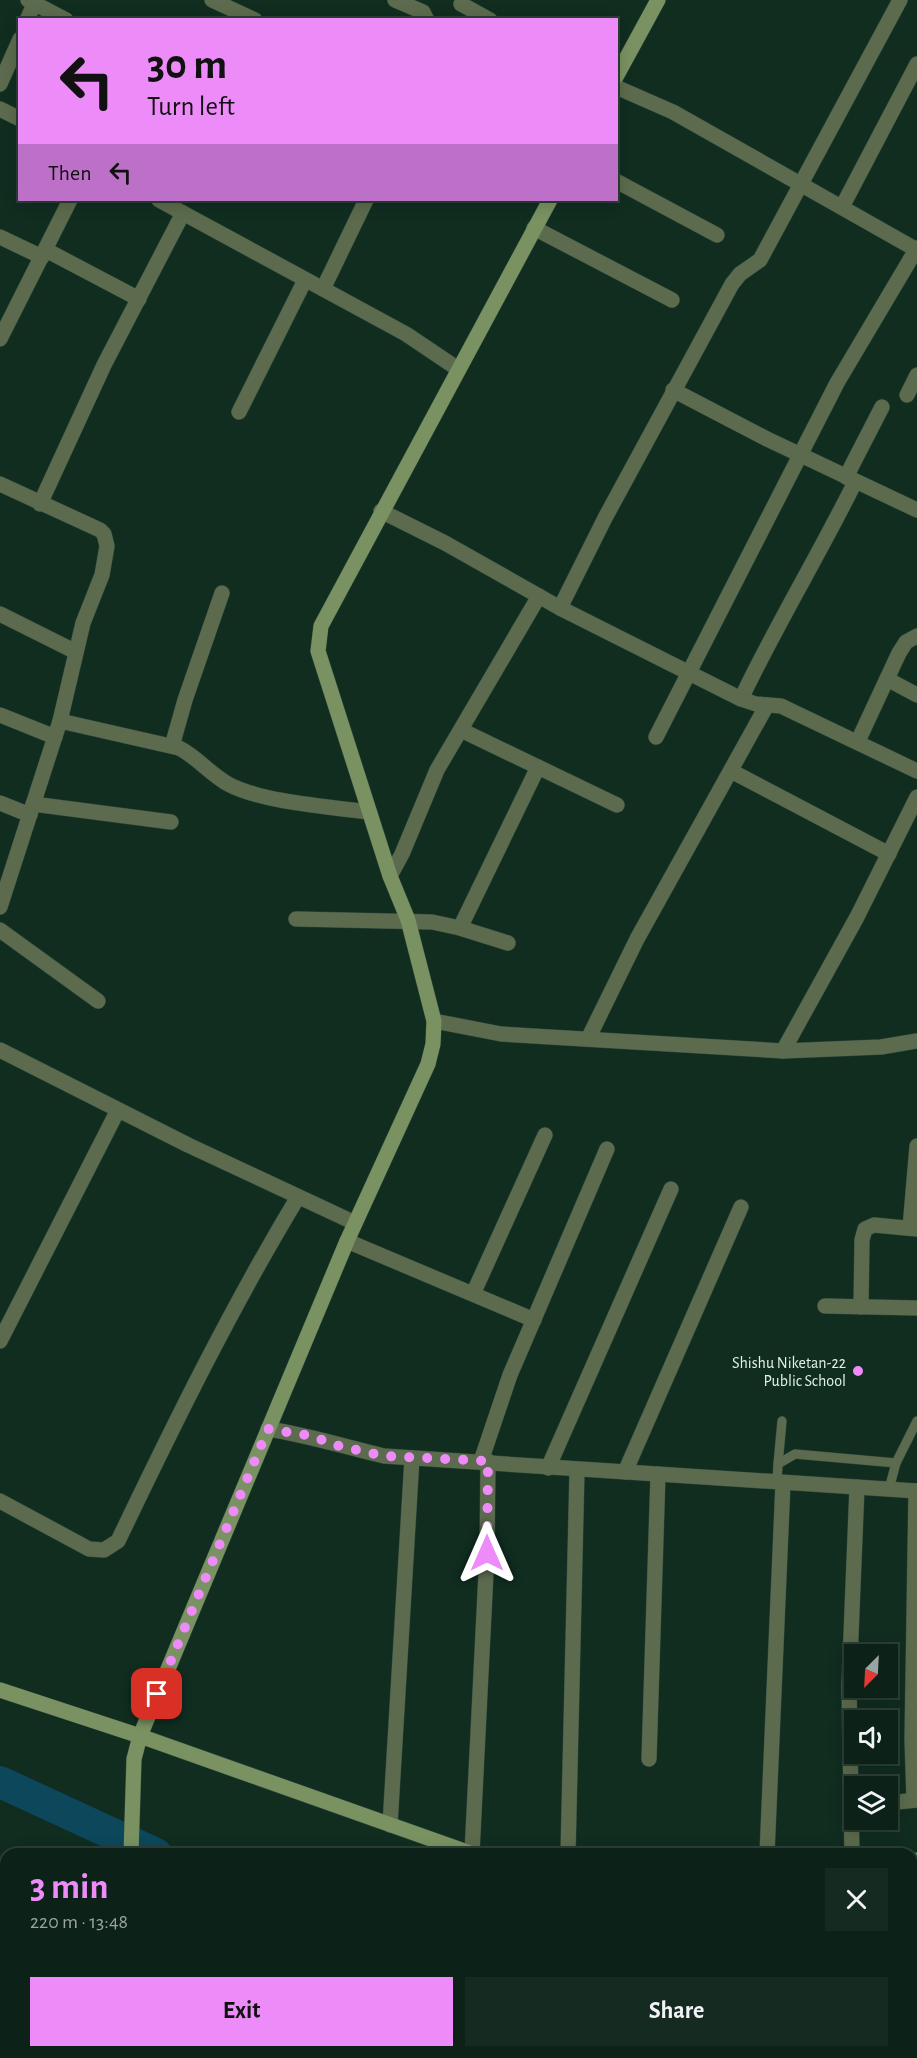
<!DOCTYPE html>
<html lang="en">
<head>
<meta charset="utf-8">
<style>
	:root { --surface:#0c2218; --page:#152a21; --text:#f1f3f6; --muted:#9aa4a2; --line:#2c3f37; --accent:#ed8cf9 }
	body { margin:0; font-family:"Alegreya Sans",sans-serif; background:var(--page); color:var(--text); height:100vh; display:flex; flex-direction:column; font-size:22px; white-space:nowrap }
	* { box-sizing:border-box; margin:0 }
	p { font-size:20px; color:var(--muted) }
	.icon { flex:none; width:33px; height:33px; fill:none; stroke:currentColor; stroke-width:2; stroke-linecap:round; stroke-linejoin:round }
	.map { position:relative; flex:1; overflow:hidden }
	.sheet { position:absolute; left:0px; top:1848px; width:918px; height:210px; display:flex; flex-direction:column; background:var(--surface); border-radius:18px 18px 0 0; box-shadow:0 3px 15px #0003,0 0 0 2px var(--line) }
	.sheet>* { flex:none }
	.hud { position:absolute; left:18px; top:18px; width:600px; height:183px; border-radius:0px; box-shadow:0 3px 15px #0003,0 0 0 2px var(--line); background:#ed8cf9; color:#111; overflow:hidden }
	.needle { width:39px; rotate:204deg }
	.controls { position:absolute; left:844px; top:1644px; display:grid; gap:12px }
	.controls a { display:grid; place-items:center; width:54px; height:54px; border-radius:0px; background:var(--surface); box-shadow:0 3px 15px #0003,0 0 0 2px var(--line); font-size:30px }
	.pin { position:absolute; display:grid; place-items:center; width:51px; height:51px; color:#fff; margin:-26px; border-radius:12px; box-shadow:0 3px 9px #0006 }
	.me { position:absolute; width:66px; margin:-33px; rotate:0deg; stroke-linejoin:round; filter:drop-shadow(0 0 4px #0008) }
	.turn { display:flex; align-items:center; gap:21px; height:126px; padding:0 30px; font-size:27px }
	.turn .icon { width:78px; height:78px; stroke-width:2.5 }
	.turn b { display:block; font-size:42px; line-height:51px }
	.then { display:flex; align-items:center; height:57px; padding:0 30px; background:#0003; gap:12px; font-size:22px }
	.round { display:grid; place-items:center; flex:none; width:63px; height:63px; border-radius:0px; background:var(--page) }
	.summary { display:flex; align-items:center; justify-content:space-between; height:102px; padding:0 30px }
	h1 { font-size:36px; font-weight:700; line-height:45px; color:var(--accent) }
	.button { display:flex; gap:12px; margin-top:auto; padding:12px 30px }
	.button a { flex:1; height:69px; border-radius:0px; background:var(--accent); color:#111; font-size:24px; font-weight:700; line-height:69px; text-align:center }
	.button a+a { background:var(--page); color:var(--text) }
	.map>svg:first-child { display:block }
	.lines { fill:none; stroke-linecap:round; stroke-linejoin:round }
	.river { stroke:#0d475b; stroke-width:32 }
	.lane-casing { stroke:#2d483c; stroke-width:10 }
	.street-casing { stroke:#2d483c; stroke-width:16 }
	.secondary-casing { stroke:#2d483c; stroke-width:16 }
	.lane { stroke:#5c6b4d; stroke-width:9 }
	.street { stroke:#5c6b4d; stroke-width:15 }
	.secondary { stroke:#7a9262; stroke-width:15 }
	.route { stroke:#ed8cf9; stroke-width:10; stroke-dasharray:0 18 }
	.poi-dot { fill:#ed8cf9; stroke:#102d20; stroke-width:2 }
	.labels { text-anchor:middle; stroke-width:6; stroke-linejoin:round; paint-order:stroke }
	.poi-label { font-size:16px; fill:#e1f1e8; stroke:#102d20; text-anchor:end }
</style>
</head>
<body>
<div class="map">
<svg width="917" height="2058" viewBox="0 0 917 2058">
	<rect width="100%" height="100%" fill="#102d20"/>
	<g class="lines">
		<!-- river -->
		<g class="river">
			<polyline points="0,1782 156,1854"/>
			<polyline points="912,1952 917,1951"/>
		</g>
		<!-- lane casing -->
		<g class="lane-casing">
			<g id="lane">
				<polyline points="896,1463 917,1421"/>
				<polyline points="778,1464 782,1421"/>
				<polyline points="777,1482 778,1464 795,1454 896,1463 889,1489"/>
				<polyline points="0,1874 6,1875"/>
			</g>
		</g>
		<!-- street casing -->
		<g class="street-casing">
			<g id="street">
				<polyline points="28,0 66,20"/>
				<polyline points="212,0 255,20"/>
				<polyline points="395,0 423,12 427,20"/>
				<polyline points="461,4 490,20"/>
				<polyline points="27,20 36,0"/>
				<polyline points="0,84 20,39"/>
				<polyline points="616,87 673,112 917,250"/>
				<polyline points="0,109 20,119"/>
				<polyline points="616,181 717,235"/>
				<polyline points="159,200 406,334 458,369"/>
				<polyline points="842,207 917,64"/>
				<polyline points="534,228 672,300"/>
				<polyline points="0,237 42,257"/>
				<polyline points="46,250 139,299"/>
				<polyline points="323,289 366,200"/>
				<polyline points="0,339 70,200"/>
				<polyline points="673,390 767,439 917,510"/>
				<polyline points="907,395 917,375"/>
				<polyline points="239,412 305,280"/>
				<polyline points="846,477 882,407"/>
				<path d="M 855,482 C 819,555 776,625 741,699 L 756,704 L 781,706 L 917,771"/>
				<polyline points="0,484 100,530 104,534 107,546 102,575 83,623 60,721 0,907"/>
				<polyline points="40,504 104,365 183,213"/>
				<polyline points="381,511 445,543 560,608 741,699"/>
				<polyline points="560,608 605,518 732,284 740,274 760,260 900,0"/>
				<polyline points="0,614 76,652"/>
				<polyline points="887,679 917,695"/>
				<polyline points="0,715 55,737"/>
				<path d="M 60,721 L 179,748 C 197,757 210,774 228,784 C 261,802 330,807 369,812"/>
				<polyline points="461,730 617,805"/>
				<polyline points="656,737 837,383 917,248"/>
				<polyline points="858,741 899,653 906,642 917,636"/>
				<polyline points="172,746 185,700 222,593"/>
				<polyline points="731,771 889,854"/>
				<polyline points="0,803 30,815"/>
				<polyline points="33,804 171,822"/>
				<polyline points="390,876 402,854 437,770 539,596"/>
				<polyline points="296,919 432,922 460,928 508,943"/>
				<polyline points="460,928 538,767"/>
				<polyline points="0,930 98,1001"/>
				<polyline points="434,1021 501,1034 783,1051 881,1047 917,1041"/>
				<polyline points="588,1039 637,939 767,705"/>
				<polyline points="0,1050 188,1145 355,1223"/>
				<polyline points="783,1051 857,917 917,797"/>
				<polyline points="910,1228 917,1146"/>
				<polyline points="347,1241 534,1320"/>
				<polyline points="473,1294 545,1135"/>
				<polyline points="825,1306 917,1308"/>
				<polyline points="861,1307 862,1240 865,1229 874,1225 917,1229"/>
				<polyline points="0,1341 118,1110"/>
				<path d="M 268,1429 C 308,1435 345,1447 384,1456 L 917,1491"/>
				<polyline points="481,1461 510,1375 607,1149"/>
				<polyline points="548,1468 671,1189"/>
				<polyline points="625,1472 741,1207"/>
				<path d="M 0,1501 L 89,1549 L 104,1550 L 118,1541 C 174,1424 231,1308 298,1197"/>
				<polyline points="649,1759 658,1474"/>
				<polyline points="914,1800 912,1739 916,1491"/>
				<polyline points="888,1803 917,1800"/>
				<polyline points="390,1825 412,1458"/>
				<polyline points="472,1853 487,1553 488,1461"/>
				<polyline points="568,1854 577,1471"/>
				<polyline points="767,1854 783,1483"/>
				<polyline points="852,1854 849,1685 857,1487"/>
				<polyline points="175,2052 189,2058"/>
				<polyline points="333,2058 336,2052"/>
			</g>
		</g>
		<!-- secondary casing -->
		<g class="secondary-casing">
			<g id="secondary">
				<polyline points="616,77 658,0"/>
				<polyline points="0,1690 140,1736 473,1854"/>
				<polyline points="131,1854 134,1759 140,1736 347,1241 428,1064 433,1044 434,1021 408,920 390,876 318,651 321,626 550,200"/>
				<polyline points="912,1862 917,1860"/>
				<polyline points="128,2058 129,2052"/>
			</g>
		</g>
		<!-- lane -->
		<use href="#lane" class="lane"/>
		<!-- street -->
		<use href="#street" class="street"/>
		<!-- secondary -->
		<use href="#secondary" class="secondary"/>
	</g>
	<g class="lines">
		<!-- route -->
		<polyline class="route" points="157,1694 268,1429 312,1436 335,1445 384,1456 488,1461 487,1553"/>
	</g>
	<!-- markers -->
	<circle class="poi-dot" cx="858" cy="1371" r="6"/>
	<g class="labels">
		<!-- poi labels -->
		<g class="poi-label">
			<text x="846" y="1368">Shishu Niketan-22<tspan x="846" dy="18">Public School</tspan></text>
		</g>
	</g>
</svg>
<div class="controls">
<a><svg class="needle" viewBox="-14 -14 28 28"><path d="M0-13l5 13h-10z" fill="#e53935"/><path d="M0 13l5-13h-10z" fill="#9aa4a2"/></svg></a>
<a><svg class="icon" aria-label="sound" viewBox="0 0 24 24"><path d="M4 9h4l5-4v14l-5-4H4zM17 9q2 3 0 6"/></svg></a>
<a><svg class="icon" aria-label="layers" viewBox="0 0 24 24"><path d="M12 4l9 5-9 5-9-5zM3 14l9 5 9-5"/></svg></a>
</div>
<div class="pin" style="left:157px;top:1694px;background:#d93025"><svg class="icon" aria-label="arrive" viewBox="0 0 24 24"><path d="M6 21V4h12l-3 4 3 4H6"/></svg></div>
<svg class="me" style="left:487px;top:1553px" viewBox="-20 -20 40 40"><path d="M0-17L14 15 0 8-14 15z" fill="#ed8cf9" stroke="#fff" stroke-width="4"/></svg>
<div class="hud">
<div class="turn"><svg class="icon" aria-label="left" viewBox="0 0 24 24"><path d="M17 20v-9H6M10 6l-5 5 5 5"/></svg><div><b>30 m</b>Turn left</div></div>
<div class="then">Then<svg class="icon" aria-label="left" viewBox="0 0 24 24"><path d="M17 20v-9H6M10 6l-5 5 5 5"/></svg></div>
</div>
<section class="sheet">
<div class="summary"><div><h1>3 min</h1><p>220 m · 13:48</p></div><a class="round"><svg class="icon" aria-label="close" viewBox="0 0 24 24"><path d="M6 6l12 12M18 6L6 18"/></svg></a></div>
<div class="button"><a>Exit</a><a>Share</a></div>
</section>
</div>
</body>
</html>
